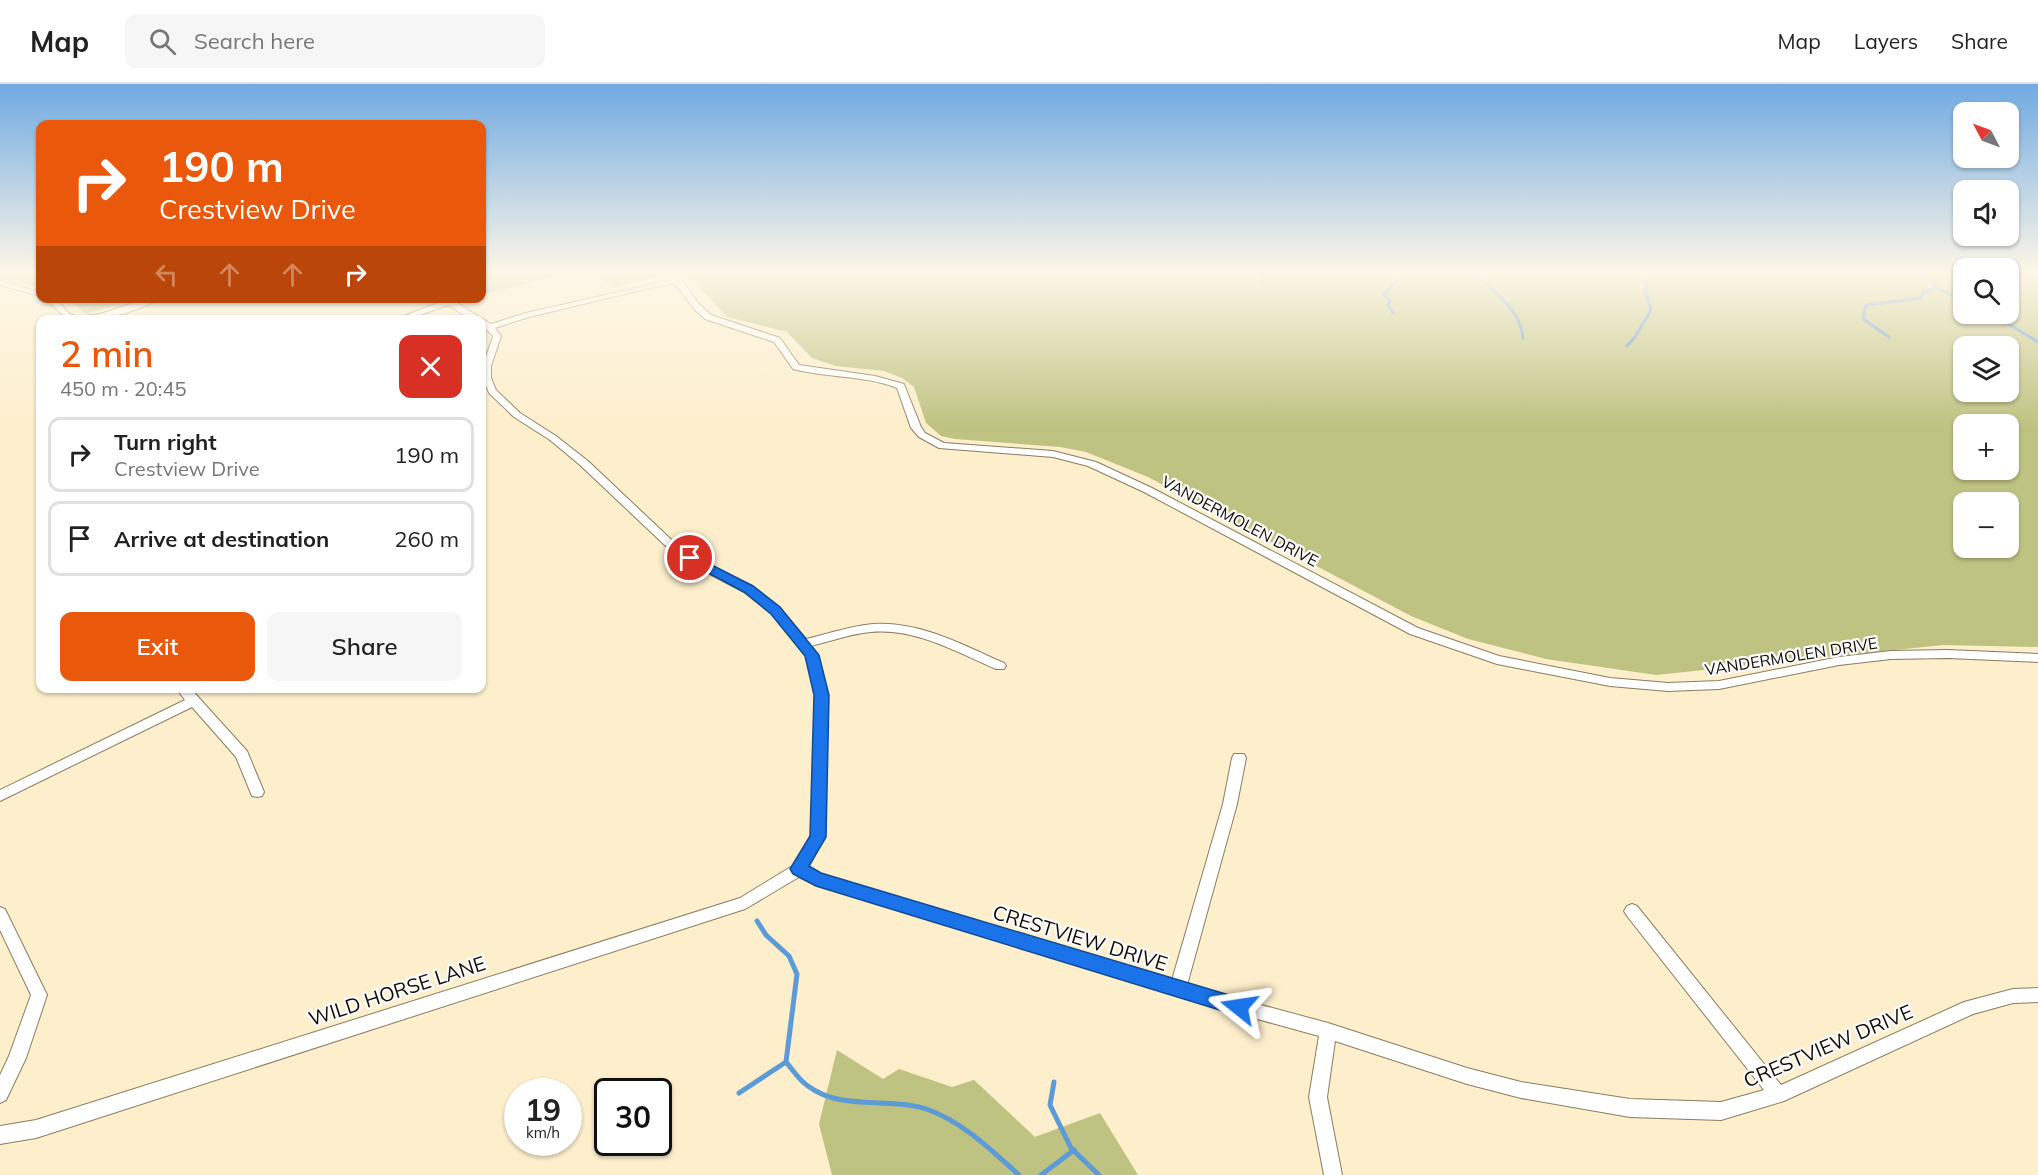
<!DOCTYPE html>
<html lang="en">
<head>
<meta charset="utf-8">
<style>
	:root { --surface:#fff; --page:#f6f6f6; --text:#222; --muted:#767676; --line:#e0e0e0; --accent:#ea580c }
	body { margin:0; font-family:Mulish,sans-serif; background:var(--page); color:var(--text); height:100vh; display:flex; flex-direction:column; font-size:22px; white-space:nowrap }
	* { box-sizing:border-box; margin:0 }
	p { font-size:20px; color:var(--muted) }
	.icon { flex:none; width:33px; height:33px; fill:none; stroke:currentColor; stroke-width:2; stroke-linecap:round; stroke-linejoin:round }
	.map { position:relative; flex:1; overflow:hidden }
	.panel { position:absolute; left:36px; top:231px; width:450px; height:378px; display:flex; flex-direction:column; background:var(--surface); border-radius:12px; box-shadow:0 2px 4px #0004 }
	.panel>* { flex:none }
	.hud { position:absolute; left:36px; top:36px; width:450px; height:183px; border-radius:12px; box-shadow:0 2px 4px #0004; background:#ea580c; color:#fff; overflow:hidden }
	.needle { width:39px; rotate:311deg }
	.fabs { position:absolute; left:1953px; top:18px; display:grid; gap:12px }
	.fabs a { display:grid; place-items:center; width:66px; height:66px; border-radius:12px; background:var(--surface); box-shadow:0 2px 4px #0004; font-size:30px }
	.speed { position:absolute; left:504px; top:994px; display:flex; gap:12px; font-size:30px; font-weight:700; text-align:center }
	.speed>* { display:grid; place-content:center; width:78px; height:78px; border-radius:50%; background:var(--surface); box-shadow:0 2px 4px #0004; line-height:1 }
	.speed small { font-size:15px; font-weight:400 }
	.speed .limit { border:3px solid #111; border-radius:9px; background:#fff; color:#111 }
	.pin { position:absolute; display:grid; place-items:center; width:51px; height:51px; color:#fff; margin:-26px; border:3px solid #fff; border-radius:50%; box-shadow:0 2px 6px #0007 }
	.me { position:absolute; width:66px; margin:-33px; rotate:285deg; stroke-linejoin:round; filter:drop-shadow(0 0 4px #0008) }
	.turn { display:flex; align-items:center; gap:21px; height:126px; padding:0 24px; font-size:27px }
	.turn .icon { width:78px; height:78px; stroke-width:2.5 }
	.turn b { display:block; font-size:42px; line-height:51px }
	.lanes { display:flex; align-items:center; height:57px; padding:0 24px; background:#0003; justify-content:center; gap:30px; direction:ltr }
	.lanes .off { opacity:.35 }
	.round { display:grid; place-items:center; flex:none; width:63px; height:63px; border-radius:12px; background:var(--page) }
	.summary { display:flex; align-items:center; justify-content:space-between; height:102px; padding:0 24px }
	h1 { font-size:36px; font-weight:600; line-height:45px; color:var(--accent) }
	.primary-button { display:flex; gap:12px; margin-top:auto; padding:12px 24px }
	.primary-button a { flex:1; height:69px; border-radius:12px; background:var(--accent); color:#fff; font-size:24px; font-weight:600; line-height:69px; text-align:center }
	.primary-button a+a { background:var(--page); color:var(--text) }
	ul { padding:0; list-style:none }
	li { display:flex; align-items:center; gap:18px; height:75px; margin:0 12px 9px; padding:0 12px; border:3px solid var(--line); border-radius:12px }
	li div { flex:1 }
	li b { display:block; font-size:22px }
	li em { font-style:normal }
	header { display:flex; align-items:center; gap:36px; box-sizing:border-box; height:84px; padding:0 30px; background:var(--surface); border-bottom:2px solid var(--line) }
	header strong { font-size:28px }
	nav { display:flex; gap:33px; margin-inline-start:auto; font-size:21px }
	.search { width:420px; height:54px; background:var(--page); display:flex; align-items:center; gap:15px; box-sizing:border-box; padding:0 21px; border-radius:12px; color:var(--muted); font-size:22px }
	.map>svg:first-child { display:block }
	.green { fill:#bfc382; fill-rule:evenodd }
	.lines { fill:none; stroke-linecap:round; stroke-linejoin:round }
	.stream-far1 { stroke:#5c9ad8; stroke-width:3 }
	.stream { stroke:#5c9ad8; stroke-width:5 }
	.minor-casing { stroke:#8a7c5e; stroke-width:2 }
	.minor { fill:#fff; fill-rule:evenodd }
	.route { fill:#1a73e8; stroke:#114b97; stroke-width:1.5 }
	.labels { text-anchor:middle; stroke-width:4.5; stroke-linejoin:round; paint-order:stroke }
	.street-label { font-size:16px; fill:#110c03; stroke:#fcfcfc }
	.near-street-label { font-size:20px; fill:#110c03; stroke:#fcfcfc }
</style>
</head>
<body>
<header>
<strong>Map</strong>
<div class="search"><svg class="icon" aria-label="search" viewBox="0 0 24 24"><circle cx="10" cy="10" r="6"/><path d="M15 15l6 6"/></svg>Search here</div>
<nav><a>Map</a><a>Layers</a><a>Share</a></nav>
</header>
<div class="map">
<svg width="2038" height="1091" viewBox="0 0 2038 1091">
	<rect width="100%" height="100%" fill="#fdeecc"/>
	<!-- green -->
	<g class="green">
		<polygon points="0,190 40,190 40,203 0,195"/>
		<polygon points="482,190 566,190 482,211"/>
		<polygon points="593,190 665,190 614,204"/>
		<path d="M 666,190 L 1963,190 L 1964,230 L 2008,230 L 2009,190 L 2038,190 L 2038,563 L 1943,561 L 1656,591 L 1546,575 L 1468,555 L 1411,532 L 1148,393 L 1086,368 L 1060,363 L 955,355 L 941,352 L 926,339 L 914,303 L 902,294 L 884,287 L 836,282 L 812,274 L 787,248 L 727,233 L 691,194 ZM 2008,262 L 2008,308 L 1964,308 L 1964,262 ZM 1964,340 L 2008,340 L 2008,386 L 1964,386 ZM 1964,418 L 2008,418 L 2008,464 L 1964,464 Z"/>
		<polygon points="68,215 139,215 86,230"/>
		<polygon points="837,966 883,995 899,985 952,1003 974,996 1035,1053 1100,1029 1138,1091 832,1091 819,1040"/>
	</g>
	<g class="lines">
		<!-- stream-far1 -->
		<g class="stream-far1">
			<polyline points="1263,190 1263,199"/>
			<path d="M 1480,190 C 1496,215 1519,221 1523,254"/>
			<polyline points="1917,190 1933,198 1936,204 1964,216"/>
			<polyline points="1393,229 1388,221 1390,217 1384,211 1402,190"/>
			<polyline points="1992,230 2038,258"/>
			<polyline points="1889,253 1863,235 1866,221 1921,214 1924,207 1936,204"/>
			<polyline points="1627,262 1635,253 1651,226 1645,206 1647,198 1632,190"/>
		</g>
		<!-- stream -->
		<g class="stream">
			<path d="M 757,837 L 766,851 L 789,872 L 797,890 L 786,978 C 793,986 799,996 808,1002 C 842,1028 891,1012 929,1026 C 964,1039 992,1067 1019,1091"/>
			<polyline points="1054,998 1050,1021 1071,1064 1099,1091"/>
			<polyline points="739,1009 786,978"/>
			<polyline points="1041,1091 1074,1066"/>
		</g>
		<!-- minor casing -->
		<g class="minor-casing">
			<g id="minor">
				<path d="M 672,196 L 683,198 L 699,220 L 711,231 L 780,254 L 799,281 L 875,292 L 904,300 L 921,343 L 925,349 L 944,359 L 1053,367 L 1096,378 L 1152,404 L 1418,544 L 1499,572 L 1610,594 L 1668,599 L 1719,597 L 1839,573 L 1891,567 L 1948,566 L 2038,570 L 2038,578 L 1948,574 L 1891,575 L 1839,581 L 1719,605 L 1668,607 L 1610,602 L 1497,580 L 1410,550 L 1144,408 L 1088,382 L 1053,373 L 939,364 L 919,353 L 911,344 L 897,304 C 864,291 827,294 793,285 L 774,258 L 705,235 L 693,224 L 677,202 L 672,200 L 654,203 L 529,233 L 495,244 L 501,252 L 491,282 L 491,294 L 496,306 L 520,329 L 556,352 L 588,377 L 678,462 L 710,482 L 752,502 L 779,523 L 806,555 C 828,550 850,542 873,540 C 920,537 963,561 1004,579 L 1006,582 L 1004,585 L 996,585 C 956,568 916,544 871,548 C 850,550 831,557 811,562 L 818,571 L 828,611 L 825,753 L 808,783 L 821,790 L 1172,896 L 1223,720 L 1232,674 L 1234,670 L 1244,670 L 1246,674 L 1237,720 L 1187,901 L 1328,939 L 1467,984 L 1521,998 L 1630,1015 L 1721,1018 L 1764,1006 L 1627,832 L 1624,827 L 1627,822 L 1632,820 L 1637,822 L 1781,1001 L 1964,918 L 2013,905 L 2038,904 L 2038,918 L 2013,919 L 1973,930 L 1784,1017 L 1721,1036 L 1630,1033 L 1521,1014 L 1467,1000 L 1335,957 L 1327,1013 L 1342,1091 L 1324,1091 L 1309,1013 L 1319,952 L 1217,924 L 816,801 L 799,793 L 745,825 L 36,1054 L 0,1060 L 0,1042 L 36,1036 L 740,814 L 794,781 L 811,752 L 816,611 L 806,572 L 771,529 L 744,508 L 702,486 L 670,466 L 580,381 L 550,356 L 514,333 L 489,309 L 483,294 L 483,282 L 493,252 L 482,241 L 482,236 L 472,236 L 448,221 L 406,236 L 393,236 L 443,217 L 439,214 L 449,214 L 491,240 L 526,229 Z"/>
				<polygon points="0,197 40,208 40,212 0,201"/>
				<path d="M 45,214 L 54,214 L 70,230 L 78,233 L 100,230 L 148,214 L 161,214 C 136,229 96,239 67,235 Z"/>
				<polygon points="176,604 190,604 247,667 264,708 262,712 257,713 252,712 236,673 192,623 0,717 0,706 185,616"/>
				<polygon points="0,823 5,825 47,911 26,974 6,1016 0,1019 0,991 9,972 31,911 0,846"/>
			</g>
		</g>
		<!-- minor -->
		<use href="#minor" class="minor"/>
	</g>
	<!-- sky -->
	<linearGradient id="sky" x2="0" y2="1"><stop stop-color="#70aae2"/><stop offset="0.55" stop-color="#fef7e8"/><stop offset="1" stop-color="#fef7e8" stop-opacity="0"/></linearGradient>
	<rect width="2038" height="343" fill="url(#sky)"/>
	<!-- route -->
	<polygon class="route" points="690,470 753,502 780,523 819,571 829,611 826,753 809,782 821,789 1239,914 1246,917 1248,923 1246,929 1239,932 816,802 793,790 790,785 810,752 814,611 805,572 771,530 744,508 686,477 684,474"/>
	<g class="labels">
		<!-- street labels -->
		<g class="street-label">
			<text transform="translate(1240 437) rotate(28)" y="6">VANDERMOLEN DRIVE</text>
			<text transform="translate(1791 572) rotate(-9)" y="6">VANDERMOLEN DRIVE</text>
		</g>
		<!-- near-street labels -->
		<g class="near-street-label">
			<text transform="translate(1080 854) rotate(17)" y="7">CRESTVIEW DRIVE</text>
			<text transform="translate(397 907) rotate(-18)" y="7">WILD HORSE LANE</text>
			<text transform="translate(1828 962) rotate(-23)" y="7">CRESTVIEW DRIVE</text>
		</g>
	</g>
</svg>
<div class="fabs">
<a><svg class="needle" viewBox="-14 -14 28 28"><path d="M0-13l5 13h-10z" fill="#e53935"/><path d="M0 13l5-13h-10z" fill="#767676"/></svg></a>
<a><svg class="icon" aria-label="sound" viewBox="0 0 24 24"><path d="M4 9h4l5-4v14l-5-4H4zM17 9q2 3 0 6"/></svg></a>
<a><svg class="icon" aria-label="search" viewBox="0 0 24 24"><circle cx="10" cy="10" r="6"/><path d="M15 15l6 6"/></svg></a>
<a><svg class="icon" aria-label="layers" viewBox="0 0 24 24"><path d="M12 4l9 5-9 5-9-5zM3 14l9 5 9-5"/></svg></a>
<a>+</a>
<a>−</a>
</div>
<div class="speed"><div>19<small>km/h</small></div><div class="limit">30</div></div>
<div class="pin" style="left:690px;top:474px;background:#d93025"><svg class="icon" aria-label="arrive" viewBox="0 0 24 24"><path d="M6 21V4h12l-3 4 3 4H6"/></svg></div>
<svg class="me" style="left:1239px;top:923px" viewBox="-20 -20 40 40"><path d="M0-17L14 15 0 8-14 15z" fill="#1a73e8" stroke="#fff" stroke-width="4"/></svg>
<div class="hud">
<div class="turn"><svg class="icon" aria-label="right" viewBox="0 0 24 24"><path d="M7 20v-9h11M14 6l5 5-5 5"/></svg><div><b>190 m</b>Crestview Drive</div></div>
<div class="lanes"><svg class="icon off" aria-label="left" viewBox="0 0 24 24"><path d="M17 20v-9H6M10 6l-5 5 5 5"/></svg><svg class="icon off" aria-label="ahead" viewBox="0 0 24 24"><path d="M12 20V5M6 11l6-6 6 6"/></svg><svg class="icon off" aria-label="ahead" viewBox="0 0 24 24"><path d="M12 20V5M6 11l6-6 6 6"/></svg><svg class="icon" aria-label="right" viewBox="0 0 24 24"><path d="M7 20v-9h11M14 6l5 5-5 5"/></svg></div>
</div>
<section class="panel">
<div class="summary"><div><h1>2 min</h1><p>450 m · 20:45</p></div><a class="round" style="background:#d93025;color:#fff"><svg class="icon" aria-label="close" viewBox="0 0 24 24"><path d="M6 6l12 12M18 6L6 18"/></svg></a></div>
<ul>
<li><svg class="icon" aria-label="right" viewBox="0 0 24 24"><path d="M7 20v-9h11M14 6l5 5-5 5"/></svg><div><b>Turn right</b><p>Crestview Drive</p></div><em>190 m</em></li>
<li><svg class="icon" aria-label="arrive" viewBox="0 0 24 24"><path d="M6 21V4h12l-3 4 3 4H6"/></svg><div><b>Arrive at destination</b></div><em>260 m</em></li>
</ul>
<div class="primary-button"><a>Exit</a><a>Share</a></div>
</section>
</div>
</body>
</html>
